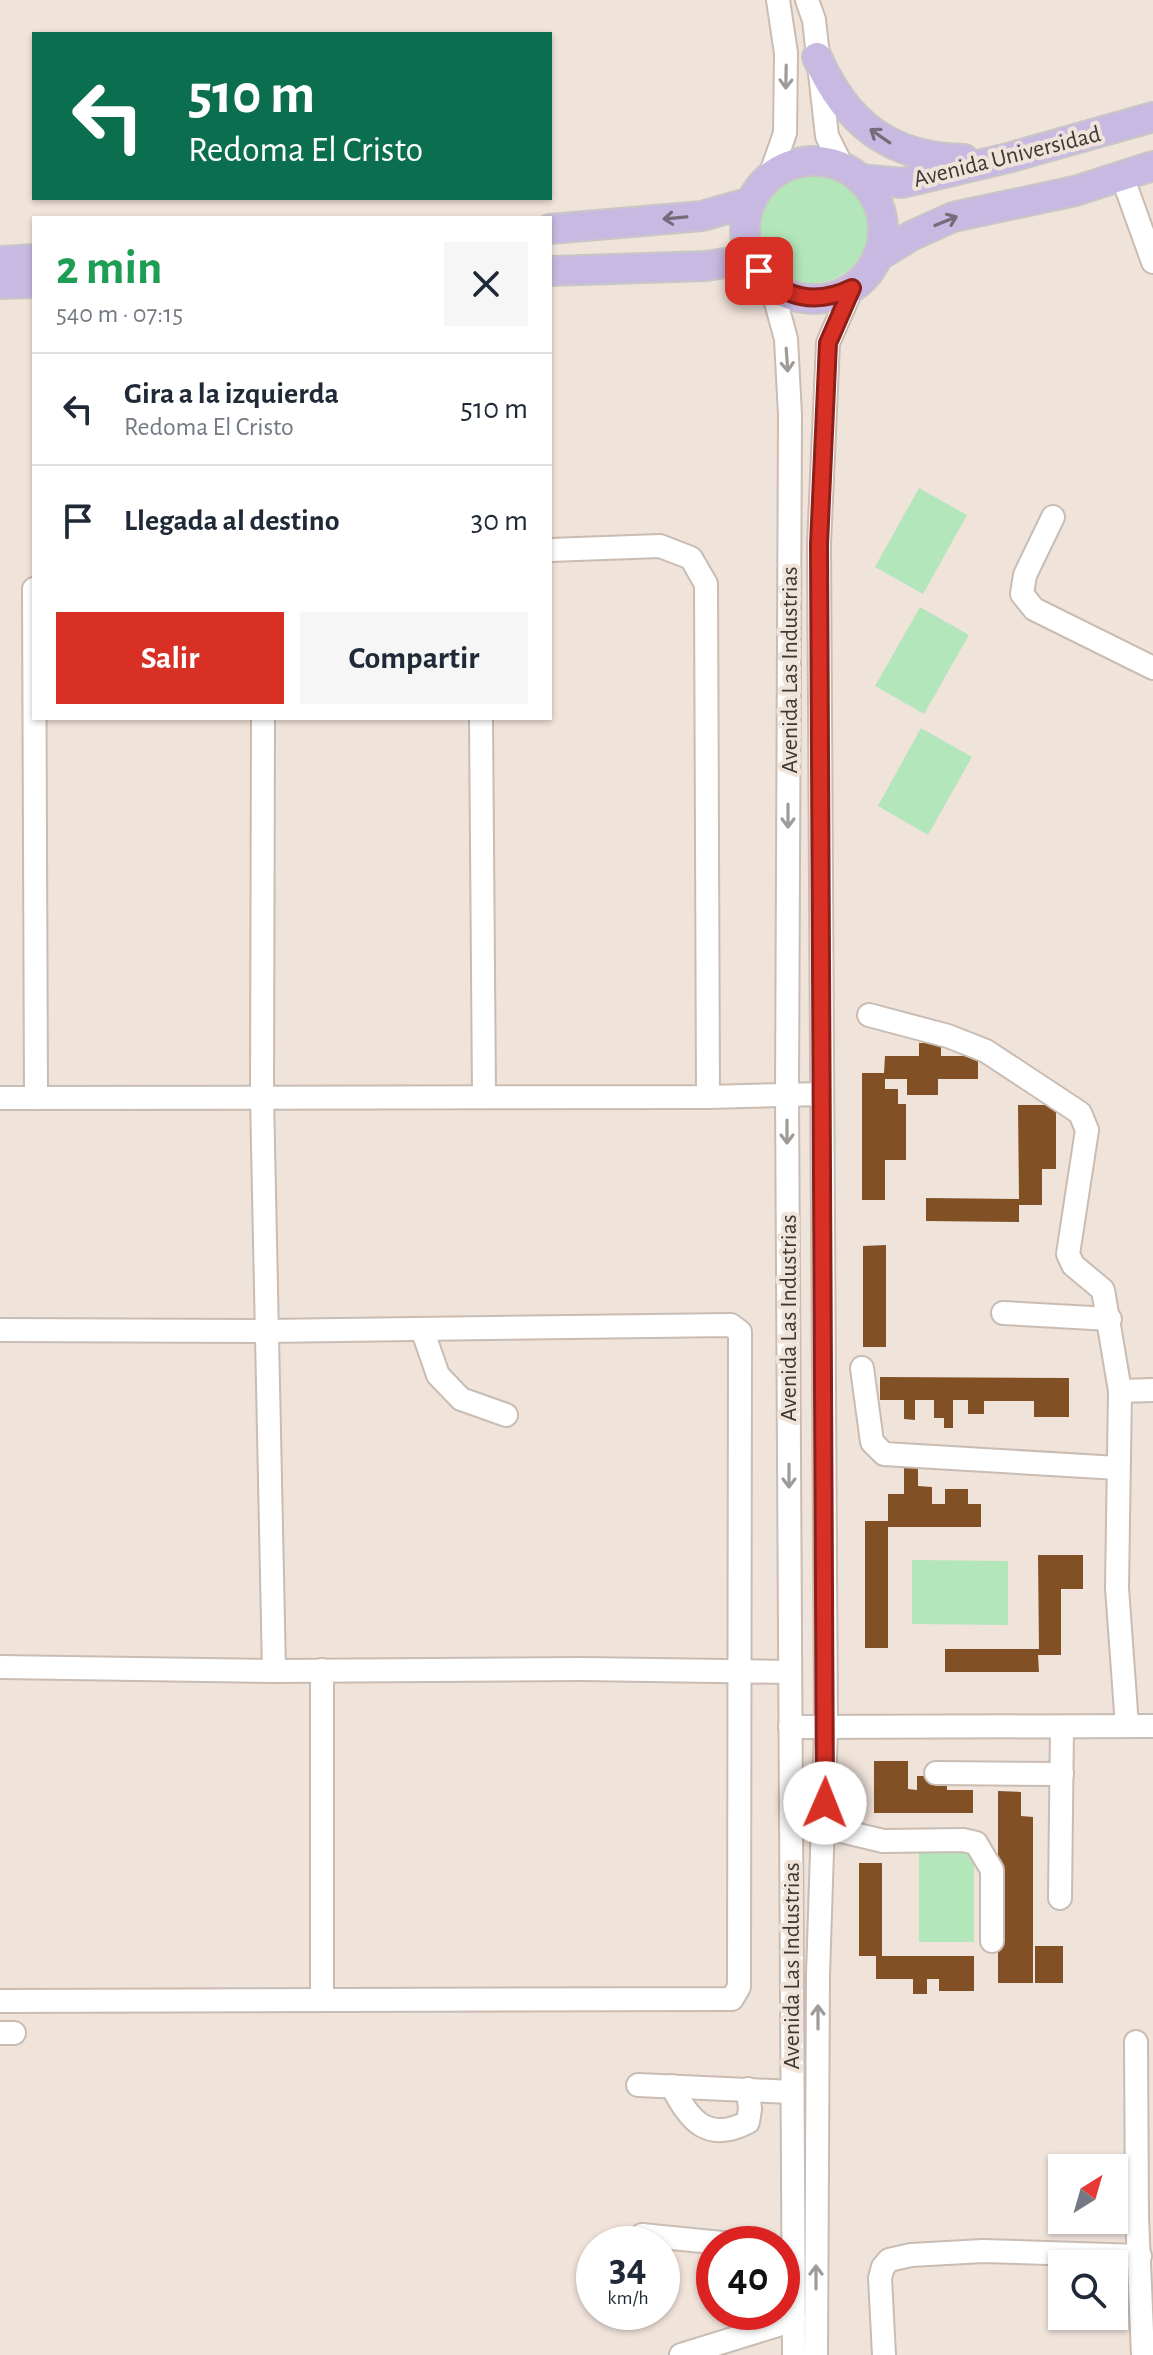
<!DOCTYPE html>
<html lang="es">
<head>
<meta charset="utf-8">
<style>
	:root { --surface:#fff; --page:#f6f6f7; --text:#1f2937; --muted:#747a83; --line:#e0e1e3; --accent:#d93025 }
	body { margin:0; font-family:"Alegreya Sans",sans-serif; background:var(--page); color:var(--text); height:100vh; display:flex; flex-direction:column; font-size:30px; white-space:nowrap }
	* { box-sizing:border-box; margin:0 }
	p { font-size:26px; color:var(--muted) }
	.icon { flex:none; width:44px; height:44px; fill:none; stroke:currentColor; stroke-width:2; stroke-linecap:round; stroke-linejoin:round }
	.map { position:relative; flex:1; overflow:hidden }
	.side { position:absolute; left:32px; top:216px; width:520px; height:504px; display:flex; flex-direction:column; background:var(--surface); border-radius:0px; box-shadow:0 2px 6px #0004 }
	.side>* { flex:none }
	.hud { position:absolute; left:32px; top:32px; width:520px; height:168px; border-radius:0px; box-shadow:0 2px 6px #0004; background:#0b6e4f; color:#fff; overflow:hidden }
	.needle { width:52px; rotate:37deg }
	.fabs { position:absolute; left:1048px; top:2154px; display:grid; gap:16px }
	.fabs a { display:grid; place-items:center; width:80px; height:80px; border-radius:0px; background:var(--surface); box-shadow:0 2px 6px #0004; font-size:40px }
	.speed { position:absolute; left:576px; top:2226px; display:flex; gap:16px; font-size:40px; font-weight:700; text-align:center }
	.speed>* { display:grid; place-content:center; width:104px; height:104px; border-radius:50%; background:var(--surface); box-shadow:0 2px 6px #0004; line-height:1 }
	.speed small { font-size:20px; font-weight:400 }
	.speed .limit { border:12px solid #d22; background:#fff; color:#111 }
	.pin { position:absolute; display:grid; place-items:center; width:68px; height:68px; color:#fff; margin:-34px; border-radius:16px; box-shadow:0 4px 12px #0006 }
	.me { position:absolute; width:88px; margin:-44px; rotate:1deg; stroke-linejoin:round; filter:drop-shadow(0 0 6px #0008) }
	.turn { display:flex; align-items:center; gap:28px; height:168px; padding:0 24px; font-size:36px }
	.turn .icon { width:104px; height:104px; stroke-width:2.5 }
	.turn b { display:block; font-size:56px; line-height:68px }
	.round { display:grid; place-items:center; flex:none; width:84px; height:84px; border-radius:0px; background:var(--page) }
	.summary { display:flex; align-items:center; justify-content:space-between; height:136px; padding:0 24px }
	h1 { font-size:48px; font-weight:700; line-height:60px; color:#1e9e55 }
	.primary-button { display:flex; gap:16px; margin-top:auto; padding:16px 24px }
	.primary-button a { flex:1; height:92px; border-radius:0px; background:var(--accent); color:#fff; font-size:32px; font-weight:700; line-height:92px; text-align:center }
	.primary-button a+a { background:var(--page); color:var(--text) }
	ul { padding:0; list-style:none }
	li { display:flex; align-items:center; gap:24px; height:112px; padding:0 24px; border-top:2px solid var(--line) }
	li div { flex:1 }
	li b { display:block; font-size:30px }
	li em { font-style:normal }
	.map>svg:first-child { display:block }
	.green { fill:#b4e6bb }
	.building { fill:#815024 }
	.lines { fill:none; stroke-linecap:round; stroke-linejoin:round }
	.minor-casing { stroke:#c8bcb3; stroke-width:26 }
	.major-casing { stroke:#c9c7c6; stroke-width:32 }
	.minor { stroke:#fff; stroke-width:22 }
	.major { stroke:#c7b9e1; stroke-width:28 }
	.oneway { stroke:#9e9c9a }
	.oneway2 { stroke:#746c79 }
	.route-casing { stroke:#8d1f18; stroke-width:20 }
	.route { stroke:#d93025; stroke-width:14 }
	.labels { text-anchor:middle; stroke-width:8; stroke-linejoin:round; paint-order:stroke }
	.street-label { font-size:24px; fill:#3d3834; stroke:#f0e3da }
</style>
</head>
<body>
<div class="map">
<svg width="1153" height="2355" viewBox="0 0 1153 2355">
	<rect width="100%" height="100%" fill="#f0e3da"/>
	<!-- green -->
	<g class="green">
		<circle cx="812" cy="226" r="57"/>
		<polygon points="919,488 967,515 923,594 875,567"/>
		<polygon points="920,607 969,635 924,714 875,686"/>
		<polygon points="921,728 972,757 928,835 878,806"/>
		<polygon points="912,1560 1008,1561 1008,1625 912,1624"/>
		<rect x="919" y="1845" width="55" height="97"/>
	</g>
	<!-- building -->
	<g class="building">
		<polygon points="919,1043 941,1043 941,1056 978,1056 978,1079 938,1079 938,1095 907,1095 907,1079 885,1079 885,1089 898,1089 898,1104 906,1104 906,1160 885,1160 885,1200 862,1200 862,1073 884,1073 885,1056 919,1056"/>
		<polygon points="1018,1105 1056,1105 1056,1169 1042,1169 1042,1205 1019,1205 1019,1222 926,1221 926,1198 1019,1199"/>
		<polygon points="886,1245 886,1347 863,1347 863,1246"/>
		<polygon points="880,1377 1069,1378 1069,1417 1034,1417 1034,1401 984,1401 984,1414 968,1414 968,1400 953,1400 953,1428 944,1428 944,1418 934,1418 934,1400 915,1400 915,1420 904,1419 904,1400 880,1400"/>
		<polygon points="904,1468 918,1468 918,1486 932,1487 932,1504 945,1504 945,1489 968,1489 968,1504 981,1504 981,1527 888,1527 888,1648 865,1648 865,1521 888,1521 888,1494 904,1494"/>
		<polygon points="1038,1555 1083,1555 1083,1589 1061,1589 1061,1655 1038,1655 1039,1672 945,1672 945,1649 1039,1649"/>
		<polygon points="874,1761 908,1761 908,1789 917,1790 917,1776 947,1776 947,1790 973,1790 973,1813 874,1813"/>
		<polygon points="998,1791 1021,1792 1021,1816 1033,1817 1033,1983 998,1983"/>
		<polygon points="859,1863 882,1863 882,1956 974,1956 974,1991 939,1991 939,1979 927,1979 927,1994 913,1994 913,1979 876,1979 876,1956 859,1956"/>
		<rect x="1035" y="1946" width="28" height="37"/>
	</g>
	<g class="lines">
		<!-- minor casing -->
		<g class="minor-casing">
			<g id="minor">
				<polyline points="807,0 814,20 827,136 843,168"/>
				<polyline points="770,176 785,133 786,53 778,0"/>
				<polyline points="1122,176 1153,262"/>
				<polyline points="771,284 786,339 790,415 787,1094 794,2355"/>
				<polyline points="1053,517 1025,575 1022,594 1034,609 1153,668"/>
				<polyline points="550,550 660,546 691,558 706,584 708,1097"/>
				<polyline points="34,589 36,1097"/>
				<polyline points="263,718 262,1097 274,1671"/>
				<polyline points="481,718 484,1095"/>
				<polyline points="869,1015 948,1036 986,1051 1080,1113 1087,1130 1068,1254 1073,1265 1103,1290 1120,1391 1117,1588 1127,1726"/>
				<polyline points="0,1098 708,1097 822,1094"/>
				<polyline points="1003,1313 1110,1319"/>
				<polyline points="422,1329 438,1375 461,1399 506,1415"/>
				<polyline points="0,1330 265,1331 731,1325 740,1332 739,1987 732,1999 0,2001"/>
				<polyline points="862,1368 872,1442 884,1454 1118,1468"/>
				<polyline points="1120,1391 1153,1390"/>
				<polyline points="0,1667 274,1671 582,1669 790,1672"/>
				<polyline points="790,1727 1153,1726"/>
				<polyline points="936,1773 1062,1774"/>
				<polyline points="825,1827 883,1841 963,1840 976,1843 992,1870 992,1941"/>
				<polyline points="1060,1898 1062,1727"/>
				<polyline points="322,1999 322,1670"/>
				<polyline points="0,2033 14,2033"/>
				<polyline points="1136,2042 1137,2217 1143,2355"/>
				<polyline points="638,2085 792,2092"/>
				<path d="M 672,2086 C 689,2121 708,2143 748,2122 L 750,2109 L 748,2089"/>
				<polyline points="642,2235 732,2244"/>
				<polyline points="681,2355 794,2320"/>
				<polyline points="816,2355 818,1975 826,1728 819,544 828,343 852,288"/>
				<polyline points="884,2355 880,2278 883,2267 889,2260 911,2255 983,2251 1140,2256"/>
			</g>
		</g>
		<!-- major casing -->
		<g class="major-casing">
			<g id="major">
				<path d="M 817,57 C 846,124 891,158 964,159"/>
				<circle cx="814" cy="230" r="69"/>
				<polyline points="860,179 902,183 1008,158 1153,117"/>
				<polyline points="550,229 702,216 751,202"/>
				<polyline points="877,257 911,236 953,217 1075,191 1153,166"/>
				<polyline points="0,261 34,259"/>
				<polyline points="550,271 706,266 750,259"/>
				<polyline points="0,284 34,283"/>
			</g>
		</g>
		<!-- minor -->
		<use href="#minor" class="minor"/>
		<!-- major -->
		<use href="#major" class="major"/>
	</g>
	<!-- one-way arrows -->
	<defs><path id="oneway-shaft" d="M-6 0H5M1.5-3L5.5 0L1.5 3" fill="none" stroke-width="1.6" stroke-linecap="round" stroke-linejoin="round" transform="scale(2)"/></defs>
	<g class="oneway">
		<use href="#oneway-shaft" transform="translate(786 77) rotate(91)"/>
		<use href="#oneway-shaft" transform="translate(787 360) rotate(86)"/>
		<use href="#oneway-shaft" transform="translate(788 816) rotate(90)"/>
		<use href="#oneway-shaft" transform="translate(787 1132) rotate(90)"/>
		<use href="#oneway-shaft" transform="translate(789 1476) rotate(90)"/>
		<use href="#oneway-shaft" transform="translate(818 2017) rotate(-90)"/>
		<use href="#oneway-shaft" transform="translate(816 2277) rotate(-90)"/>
	</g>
	<g class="oneway2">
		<use href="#oneway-shaft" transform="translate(880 136) rotate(-145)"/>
		<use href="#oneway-shaft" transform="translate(675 218) rotate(175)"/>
		<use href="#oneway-shaft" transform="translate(946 221) rotate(-22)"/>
	</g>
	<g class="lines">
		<!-- route casing -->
		<g class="route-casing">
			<path id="route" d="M 759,271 C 786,299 816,305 852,288 L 828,343 L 819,544 L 825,1803"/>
		</g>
		<!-- route -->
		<use href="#route" class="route"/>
	</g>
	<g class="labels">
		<!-- street labels -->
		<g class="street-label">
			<text transform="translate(1007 156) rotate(-14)" y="8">Avenida Universidad</text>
			<text transform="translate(789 670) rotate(-90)" y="8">Avenida Las Industrias</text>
			<text transform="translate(788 1318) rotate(-90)" y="8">Avenida Las Industrias</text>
			<text transform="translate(791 1966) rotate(-90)" y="8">Avenida Las Industrias</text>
		</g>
	</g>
</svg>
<div class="fabs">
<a><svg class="needle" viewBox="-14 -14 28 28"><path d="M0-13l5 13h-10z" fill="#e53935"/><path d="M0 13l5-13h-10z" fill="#747a83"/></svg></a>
<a><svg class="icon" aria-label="search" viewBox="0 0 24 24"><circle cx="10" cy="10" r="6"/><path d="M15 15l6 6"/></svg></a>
</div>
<div class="speed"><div>34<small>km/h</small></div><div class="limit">40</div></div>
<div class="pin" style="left:759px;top:271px;background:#d93025"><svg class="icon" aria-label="arrive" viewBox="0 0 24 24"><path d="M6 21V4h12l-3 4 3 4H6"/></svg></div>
<svg class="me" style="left:825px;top:1803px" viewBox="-20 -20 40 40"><circle r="19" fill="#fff"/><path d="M0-13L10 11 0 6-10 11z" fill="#d93025"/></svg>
<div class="hud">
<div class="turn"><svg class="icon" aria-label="left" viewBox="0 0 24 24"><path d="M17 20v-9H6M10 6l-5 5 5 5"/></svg><div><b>510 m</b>Redoma El Cristo</div></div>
</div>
<section class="side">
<div class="summary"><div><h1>2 min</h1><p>540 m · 07:15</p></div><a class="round"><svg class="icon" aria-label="close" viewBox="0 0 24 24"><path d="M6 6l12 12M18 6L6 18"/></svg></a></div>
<ul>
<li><svg class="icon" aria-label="left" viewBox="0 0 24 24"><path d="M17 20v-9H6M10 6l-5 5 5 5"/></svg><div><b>Gira a la izquierda</b><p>Redoma El Cristo</p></div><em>510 m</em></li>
<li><svg class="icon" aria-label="arrive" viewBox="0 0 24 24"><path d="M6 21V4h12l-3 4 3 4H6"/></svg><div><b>Llegada al destino</b></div><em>30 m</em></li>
</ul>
<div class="primary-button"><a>Salir</a><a>Compartir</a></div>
</section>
</div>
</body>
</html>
